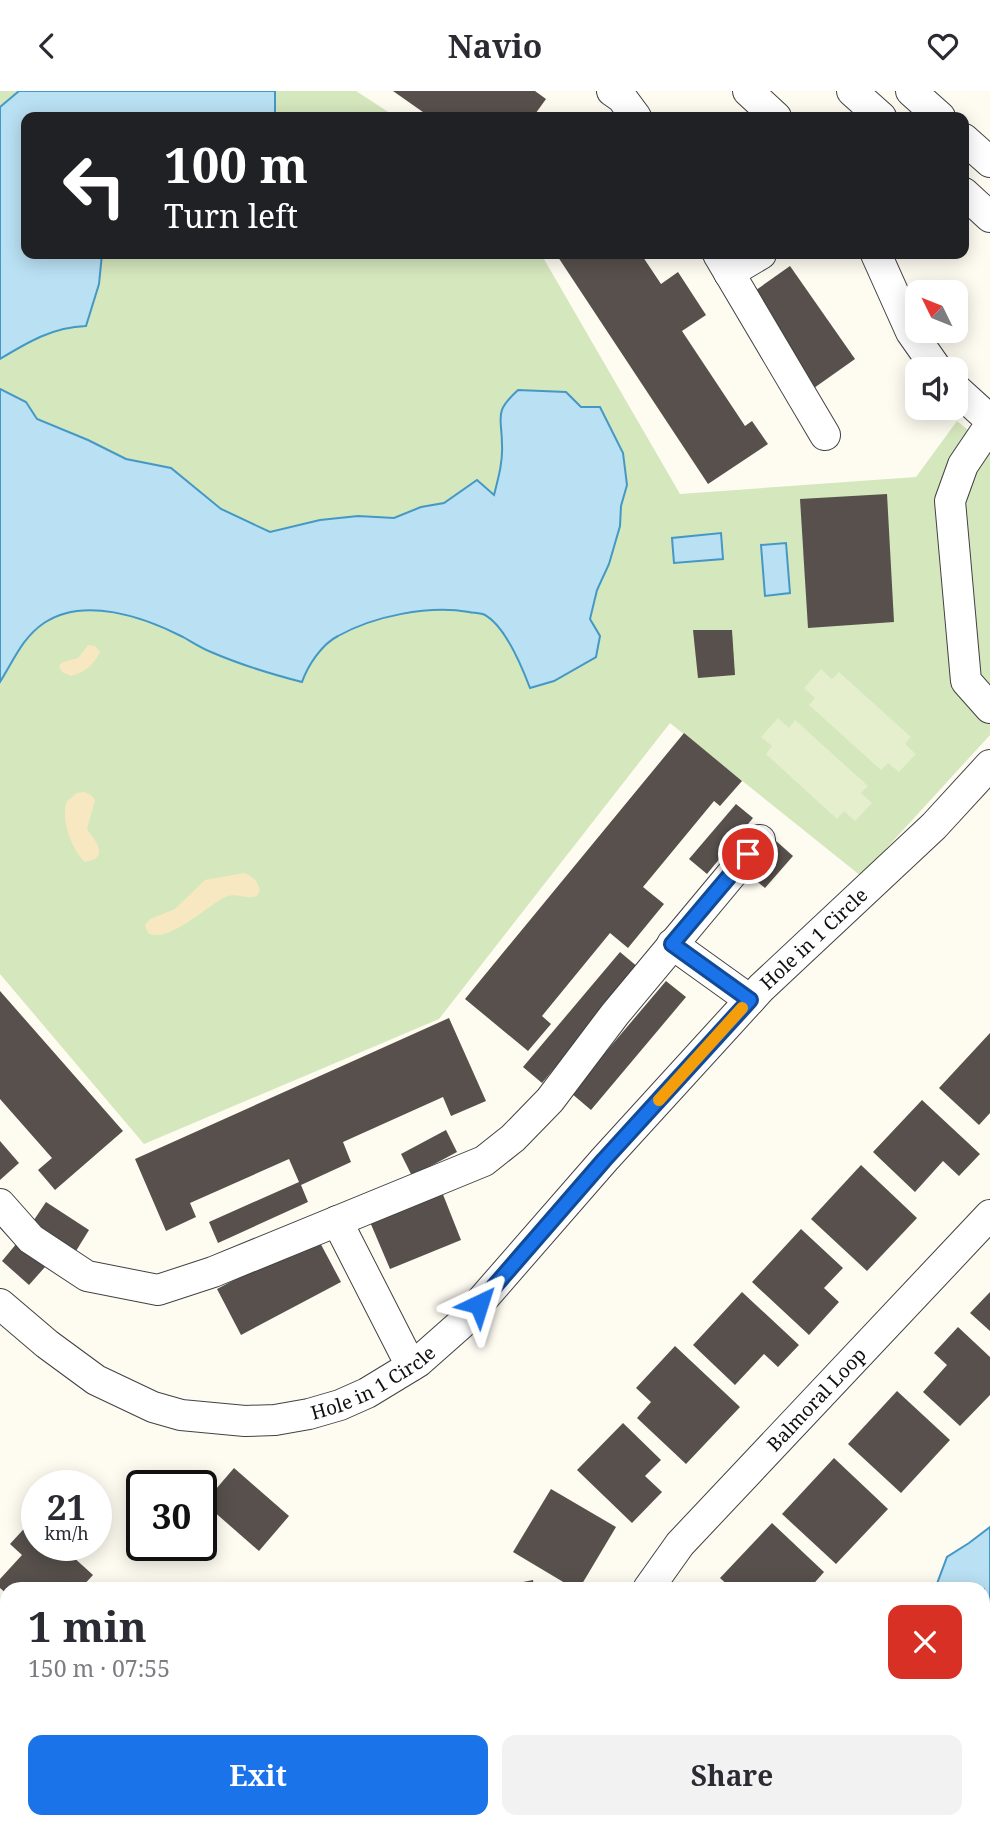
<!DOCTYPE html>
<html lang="en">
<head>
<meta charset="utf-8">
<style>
	:root { --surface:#fff; --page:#f2f2f3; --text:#2b2b33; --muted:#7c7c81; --accent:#1a73e8 }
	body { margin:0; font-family:"Noto Serif",serif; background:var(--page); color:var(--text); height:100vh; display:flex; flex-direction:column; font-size:26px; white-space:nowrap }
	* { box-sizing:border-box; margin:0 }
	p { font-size:23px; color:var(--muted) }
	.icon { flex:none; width:38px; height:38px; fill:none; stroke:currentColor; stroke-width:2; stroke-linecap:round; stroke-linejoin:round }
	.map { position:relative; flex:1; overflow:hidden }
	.details { position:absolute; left:0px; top:1491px; width:990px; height:247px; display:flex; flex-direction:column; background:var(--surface); border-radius:21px 21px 0 0; box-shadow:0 4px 18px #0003 }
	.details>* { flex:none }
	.hud { position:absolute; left:21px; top:21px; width:948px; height:147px; border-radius:14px; box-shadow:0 4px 18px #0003; background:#202124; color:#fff; overflow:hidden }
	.needle { width:46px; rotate:313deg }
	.tools { position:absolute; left:905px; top:189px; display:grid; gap:14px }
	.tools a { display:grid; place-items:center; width:63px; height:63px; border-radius:14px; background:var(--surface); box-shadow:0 4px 18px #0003; font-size:35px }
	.speed { position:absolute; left:21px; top:1379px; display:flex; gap:14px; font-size:35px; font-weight:700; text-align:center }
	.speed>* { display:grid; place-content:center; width:91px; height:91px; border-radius:50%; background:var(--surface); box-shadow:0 4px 18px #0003; line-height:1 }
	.speed small { font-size:18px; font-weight:400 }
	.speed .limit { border:4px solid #111; border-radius:10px; background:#fff; color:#111 }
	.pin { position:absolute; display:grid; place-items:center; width:60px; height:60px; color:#fff; margin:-30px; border:4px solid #fff; border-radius:50%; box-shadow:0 2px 7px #0007 }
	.me { position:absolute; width:77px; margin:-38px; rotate:41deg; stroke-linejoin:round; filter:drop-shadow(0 0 5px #0008) }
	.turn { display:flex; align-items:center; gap:24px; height:147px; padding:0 28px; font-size:32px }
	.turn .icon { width:91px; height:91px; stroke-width:2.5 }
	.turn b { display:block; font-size:49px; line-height:60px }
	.round { display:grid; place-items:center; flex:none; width:74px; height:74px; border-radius:14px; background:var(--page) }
	.headline { display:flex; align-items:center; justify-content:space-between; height:119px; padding:0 28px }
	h1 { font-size:42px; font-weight:700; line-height:52px }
	.primary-button { display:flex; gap:14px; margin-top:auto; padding:14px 28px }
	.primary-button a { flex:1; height:80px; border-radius:14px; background:var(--accent); color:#fff; font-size:28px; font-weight:700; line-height:80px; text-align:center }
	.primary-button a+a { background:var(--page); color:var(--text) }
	header { display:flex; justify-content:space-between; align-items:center; height:91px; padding:0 28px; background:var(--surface); font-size:32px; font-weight:700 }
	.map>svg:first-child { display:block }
	.green { fill:#d5e7bd }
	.sand { fill:#f7e8c1 }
	.pitch { fill:#e5efce }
	.water { fill:#b9e0f3; stroke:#4498c5; stroke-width:2 }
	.building { fill:#57504c }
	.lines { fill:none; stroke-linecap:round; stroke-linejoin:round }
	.minor-casing { stroke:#424242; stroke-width:32 }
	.minor { stroke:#fff; stroke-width:30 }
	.route-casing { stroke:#114b97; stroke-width:18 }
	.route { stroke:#1a73e8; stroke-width:12 }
	.slow { stroke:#f59e0b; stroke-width:12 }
	.labels { text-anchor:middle; stroke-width:7; stroke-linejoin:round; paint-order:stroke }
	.street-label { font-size:19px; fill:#0f0f0f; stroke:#fff }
</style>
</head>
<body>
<header><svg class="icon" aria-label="back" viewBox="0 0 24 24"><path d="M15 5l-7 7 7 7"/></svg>Navio<svg class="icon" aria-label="heart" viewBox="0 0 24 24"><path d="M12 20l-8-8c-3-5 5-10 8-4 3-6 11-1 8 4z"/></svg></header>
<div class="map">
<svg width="990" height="1737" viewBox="0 0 990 1737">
	<rect width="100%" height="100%" fill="#fefbf1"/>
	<!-- green -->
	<polygon class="green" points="0,0 356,0 396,26 26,26 26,163 541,163 680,403 916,386 957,330 990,357 990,644 861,785 670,632 439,928 144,1053 0,883"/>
	<!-- sand -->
	<g class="sand">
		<path d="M 88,554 L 95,555 L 100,561 C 93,575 85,581 71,585 L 62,581 L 59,575 L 63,571 L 78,567 Z"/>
		<path d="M 84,701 L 91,704 L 95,709 L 87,738 C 95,749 111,767 85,771 C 72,759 60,728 67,710 L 77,702 Z"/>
		<path d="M 244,782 C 252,785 258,790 260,799 L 257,805 C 245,809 237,801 225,806 C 207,815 168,853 148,842 L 145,834 L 150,828 L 175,818 L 205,789 Z"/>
	</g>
	<!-- pitch -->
	<g class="pitch">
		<polygon points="821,578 832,588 839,581 911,646 905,653 916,663 899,681 888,672 881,679 809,614 815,607 804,597"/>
		<polygon points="778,627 789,637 795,629 868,695 861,702 872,712 855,730 844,720 837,728 766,663 772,655 761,646"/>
	</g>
	<!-- water -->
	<g class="water">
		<path d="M 19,0 L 275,0 L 275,26 L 26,26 L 26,163 L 102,163 L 99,193 L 86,235 C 53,236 28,251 0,268 L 0,16 Z"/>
		<path d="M 0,298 L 26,311 L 37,328 L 88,349 L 126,368 L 171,377 L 221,418 L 270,441 L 320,429 L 358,425 L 394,427 L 421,416 L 444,412 L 477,389 L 494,404 C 498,388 503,371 502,354 C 502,325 493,322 518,299 L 566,301 L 581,316 L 600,316 L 623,362 L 627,394 L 621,415 L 620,435 L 609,473 L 597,499 L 590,528 L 600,545 L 596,566 L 554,590 L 530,597 C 522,576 505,535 485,524 C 481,522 473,522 469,521 C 428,514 374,525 338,545 C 322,553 308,574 302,591 C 271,583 241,574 211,561 C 201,557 192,551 183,546 C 144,526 84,505 44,532 C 22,547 14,569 0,591 Z"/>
		<polygon points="721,442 723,468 674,472 672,447"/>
		<polygon points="786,452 790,502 765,505 761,454"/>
		<polygon points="990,1436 990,1632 984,1605 984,1498 935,1498 947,1466 969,1452"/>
		<polygon points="990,1641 990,1698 984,1691 984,1644"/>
	</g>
	<!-- building -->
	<g class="building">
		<polygon points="393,0 535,0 546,8 533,26 430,26"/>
		<polygon points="556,163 641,163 661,193 678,181 706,224 682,240 745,335 752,330 768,353 708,393"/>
		<polygon points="790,175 855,268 814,297 749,204"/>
		<polygon points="887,403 894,531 808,537 800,408"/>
		<polygon points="693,539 732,539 735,584 698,587"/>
		<polygon points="684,642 742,690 720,715 714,710 643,796 664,813 628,857 610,842 542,925 551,933 528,960 465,908"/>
		<polygon points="736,713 753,727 707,783 689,768"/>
		<polygon points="775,749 793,765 765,797 747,782"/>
		<polygon points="620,861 639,877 542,992 523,976"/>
		<polygon points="666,890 686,906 591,1019 571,1002"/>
		<polygon points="0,900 123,1040 55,1099 38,1079 52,1067 0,1008"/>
		<polygon points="449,927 486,1010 451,1025 443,1006 343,1051 351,1071 301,1094 308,1111 218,1152 209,1131 299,1091 289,1068 190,1112 196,1126 166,1140 135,1068"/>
		<polygon points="990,942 990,1022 979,1034 939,997"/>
		<polygon points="922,1009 980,1063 959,1085 943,1070 915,1101 873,1061"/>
		<polygon points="446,1039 457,1061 412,1085 401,1063"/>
		<polygon points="0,1050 19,1072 0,1089"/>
		<polygon points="861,1074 917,1127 867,1180 811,1128"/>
		<polygon points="442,1101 461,1149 390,1178 370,1131"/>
		<polygon points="46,1111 89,1139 76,1160 32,1132"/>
		<polygon points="801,1138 843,1177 824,1197 839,1211 809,1244 752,1191"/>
		<polygon points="317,1146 341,1191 241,1244 217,1198"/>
		<polygon points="17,1152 45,1176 29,1194 2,1170"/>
		<polygon points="742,1201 799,1254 778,1276 764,1263 735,1294 693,1254"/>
		<polygon points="990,1201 990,1240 970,1222"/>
		<polygon points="958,1236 990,1266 990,1304 960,1335 923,1301 947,1274 934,1262"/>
		<polygon points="675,1255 740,1316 686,1373 637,1327 651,1311 636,1297"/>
		<polygon points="897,1300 950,1349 901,1402 848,1353"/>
		<polygon points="623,1332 661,1369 645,1385 662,1401 632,1432 577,1379"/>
		<polygon points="834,1367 888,1418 836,1473 782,1423"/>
		<polygon points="234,1377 289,1425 259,1460 204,1412"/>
		<polygon points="551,1398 616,1436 579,1498 575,1498 513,1461"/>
		<polygon points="32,1429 37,1433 37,1454 60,1454 93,1484 80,1498 7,1498 7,1503 0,1497 0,1488 22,1464 10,1453"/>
		<polygon points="772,1432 824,1481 809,1498 732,1498 720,1487"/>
		<polygon points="533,1489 534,1498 493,1498 493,1497"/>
		<polygon points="629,1731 720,1731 714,1737 636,1737"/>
		<polygon points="889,1731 939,1731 933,1737 883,1737"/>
		<polygon points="974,1731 982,1731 989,1737 968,1737"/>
	</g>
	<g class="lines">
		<!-- minor casing -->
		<g class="minor-casing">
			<g id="minor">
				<polyline points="612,0 622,7 636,26"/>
				<polyline points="748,0 776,26"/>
				<polyline points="852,0 881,26"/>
				<polyline points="911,0 940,26"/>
				<polyline points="964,48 990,71"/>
				<polyline points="964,102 990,126"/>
				<polyline points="718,163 825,344"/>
				<polyline points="876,163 911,241 937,278"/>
				<polyline points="729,182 761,163"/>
				<polyline points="956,298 990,329"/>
				<polyline points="990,334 963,374 950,410 966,590 990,617"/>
				<polyline points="672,853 750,909"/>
				<polyline points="0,1113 31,1148 87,1185 158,1199 213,1181 484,1070 513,1047 550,1009 615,923 760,749"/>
				<polyline points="337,1130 411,1275"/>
				<path id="s1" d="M 0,1213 L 47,1253 L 96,1289 L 153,1316 L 181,1324 L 245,1330 L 275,1329 L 309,1323 L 340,1314 L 367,1302 L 418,1271 L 461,1233 L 604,1069 L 761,897 L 934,735 L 990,674"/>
				<path id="s2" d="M 648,1498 L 680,1453 L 990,1124"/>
				<polyline points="804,1731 811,1737"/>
			</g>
		</g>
		<!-- minor -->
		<use href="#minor" class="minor"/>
	</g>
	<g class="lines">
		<!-- route casing -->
		<g class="route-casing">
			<polyline id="route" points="479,1213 604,1069 750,909 672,853 748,763"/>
		</g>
		<!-- route -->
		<use href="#route" class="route"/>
		<!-- slow -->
		<polyline class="slow" points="659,1009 742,917"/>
	</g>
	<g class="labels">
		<!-- street labels -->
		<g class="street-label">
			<text dy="7" stroke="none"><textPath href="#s1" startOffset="1045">Hole in 1 Circle</textPath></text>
			<text dy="7" stroke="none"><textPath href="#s1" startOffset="415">Hole in 1 Circle</textPath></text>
			<text dy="7" stroke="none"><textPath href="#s2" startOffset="254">Balmoral Loop</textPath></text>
		</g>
	</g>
</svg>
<div class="tools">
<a><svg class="needle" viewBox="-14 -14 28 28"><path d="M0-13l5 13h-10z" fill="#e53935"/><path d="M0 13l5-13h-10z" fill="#7c7c81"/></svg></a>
<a><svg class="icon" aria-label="sound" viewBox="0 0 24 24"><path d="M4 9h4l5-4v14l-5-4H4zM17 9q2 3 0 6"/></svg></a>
</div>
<div class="speed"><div>21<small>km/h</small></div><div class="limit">30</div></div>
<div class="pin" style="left:748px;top:763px;background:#d93025"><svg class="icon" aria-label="arrive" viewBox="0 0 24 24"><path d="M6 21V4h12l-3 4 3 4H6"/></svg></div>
<svg class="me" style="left:479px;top:1213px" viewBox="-20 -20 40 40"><path d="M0-17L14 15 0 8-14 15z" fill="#1a73e8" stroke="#fff" stroke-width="4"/></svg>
<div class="hud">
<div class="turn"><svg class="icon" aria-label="left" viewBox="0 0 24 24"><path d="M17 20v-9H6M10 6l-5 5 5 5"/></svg><div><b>100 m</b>Turn left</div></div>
</div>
<section class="details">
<div class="headline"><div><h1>1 min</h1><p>150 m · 07:55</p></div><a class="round" style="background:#d93025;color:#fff"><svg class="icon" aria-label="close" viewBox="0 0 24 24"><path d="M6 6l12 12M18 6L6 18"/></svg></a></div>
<div class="primary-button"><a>Exit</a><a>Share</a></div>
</section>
</div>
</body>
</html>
